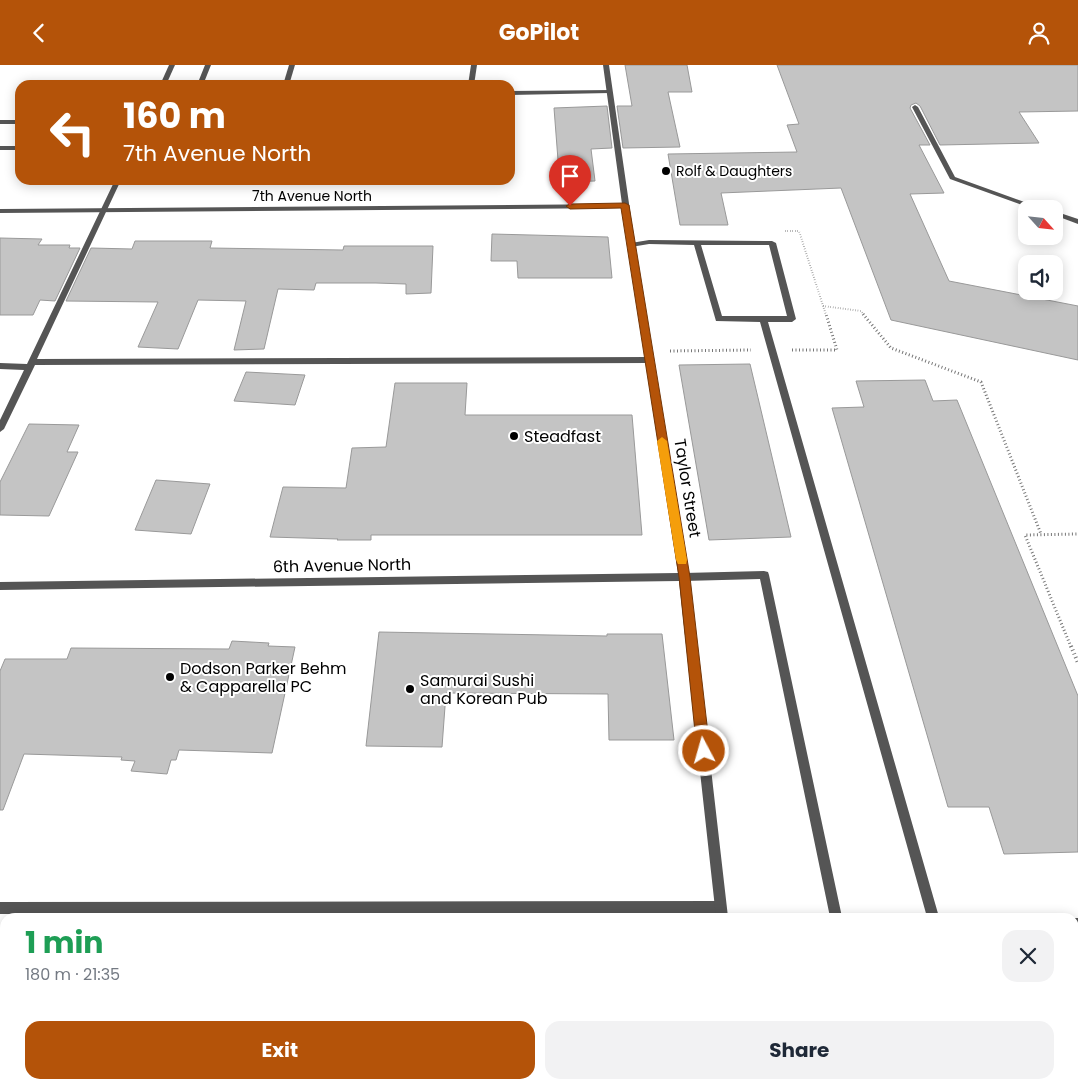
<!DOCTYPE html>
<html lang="en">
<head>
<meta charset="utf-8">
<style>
	:root { --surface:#fff; --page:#f2f2f3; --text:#1f2937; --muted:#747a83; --accent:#b45309 }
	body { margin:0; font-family:Poppins,sans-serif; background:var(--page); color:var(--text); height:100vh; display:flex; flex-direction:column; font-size:19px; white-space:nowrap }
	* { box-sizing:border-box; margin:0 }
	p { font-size:16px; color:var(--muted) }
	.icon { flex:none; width:28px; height:28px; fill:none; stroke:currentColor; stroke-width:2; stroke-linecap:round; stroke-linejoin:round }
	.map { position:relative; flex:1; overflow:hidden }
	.drawer { position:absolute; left:0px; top:848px; width:1079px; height:176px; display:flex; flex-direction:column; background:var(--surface); border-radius:15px 15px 0 0; box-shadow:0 2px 12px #0003 }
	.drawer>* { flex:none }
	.banner { position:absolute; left:15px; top:15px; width:500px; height:105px; border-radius:15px; box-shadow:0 2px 12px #0003; background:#b45309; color:#fff; overflow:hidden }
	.needle { width:32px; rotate:117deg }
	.fabs { position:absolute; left:1018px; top:135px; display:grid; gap:10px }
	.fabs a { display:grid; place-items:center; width:45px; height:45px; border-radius:10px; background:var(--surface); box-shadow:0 2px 12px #0003; font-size:25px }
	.pin { position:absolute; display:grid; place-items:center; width:42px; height:42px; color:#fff; margin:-51px -21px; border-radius:50% 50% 50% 0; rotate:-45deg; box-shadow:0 0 5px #0007 }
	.pin .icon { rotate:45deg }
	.me { position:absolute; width:55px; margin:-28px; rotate:354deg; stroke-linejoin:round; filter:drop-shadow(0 0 4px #0008) }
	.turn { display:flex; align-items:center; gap:18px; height:105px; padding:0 25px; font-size:22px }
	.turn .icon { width:65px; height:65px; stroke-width:2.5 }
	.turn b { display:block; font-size:35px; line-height:42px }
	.round { display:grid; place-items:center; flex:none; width:52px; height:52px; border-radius:15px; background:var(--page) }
	.headline { display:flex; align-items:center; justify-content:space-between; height:85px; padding:0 25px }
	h1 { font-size:30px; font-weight:700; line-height:38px; color:#1e9e55 }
	.action { display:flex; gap:10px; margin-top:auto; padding:10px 25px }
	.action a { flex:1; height:58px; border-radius:15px; background:var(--accent); color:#fff; font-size:20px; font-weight:700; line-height:58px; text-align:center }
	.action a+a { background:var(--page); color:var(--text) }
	header { display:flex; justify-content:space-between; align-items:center; height:65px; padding:0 25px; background:var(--accent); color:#fff; font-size:22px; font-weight:700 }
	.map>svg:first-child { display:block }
	.building { fill:#c4c4c4; stroke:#999 }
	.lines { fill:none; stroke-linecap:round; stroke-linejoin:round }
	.path-far2 { stroke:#777; stroke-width:2; stroke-dasharray:0.5 2; stroke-linecap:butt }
	.path-far1 { stroke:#777; stroke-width:3; stroke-dasharray:1 2.5; stroke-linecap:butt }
	.path { stroke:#777; stroke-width:4; stroke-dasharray:1 3; stroke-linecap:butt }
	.service { fill:#555; fill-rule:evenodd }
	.minor { fill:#555; fill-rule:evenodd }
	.route { fill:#b45309; stroke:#753606 }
	.slow { fill:#f59e0b }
	.poi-dot { fill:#000; stroke:#fff; stroke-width:2 }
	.labels { text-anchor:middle; stroke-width:4; stroke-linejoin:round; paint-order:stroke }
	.far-poi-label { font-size:14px; fill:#000; stroke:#fff; text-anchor:start }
	.far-street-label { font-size:14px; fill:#000; stroke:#fff }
	.poi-label { font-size:16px; fill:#000; stroke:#fff; text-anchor:start }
	.street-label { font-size:16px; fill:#000; stroke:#fff }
</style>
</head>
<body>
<header><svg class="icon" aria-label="back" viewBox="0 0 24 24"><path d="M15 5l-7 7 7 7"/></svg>GoPilot<svg class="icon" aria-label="person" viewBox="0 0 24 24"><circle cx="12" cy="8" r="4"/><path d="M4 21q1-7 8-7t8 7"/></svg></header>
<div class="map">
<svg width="1078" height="1023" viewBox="0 0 1078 1023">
	<rect width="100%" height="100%" fill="#fff"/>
	<!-- building -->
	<g class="building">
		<polygon points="625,0 687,0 692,27 668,27 680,82 623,83 617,41 632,41"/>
		<polygon points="777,0 1078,0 1078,46 1019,47 1039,78 940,80 920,41 916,38 911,40 910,43 930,80 919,80 944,128 910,129 949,216 1078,241 1078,295 891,255 841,123 721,128 728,160 680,160 668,89 797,87 787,60 799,59"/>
		<polygon points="607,41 612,83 591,84 595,116 563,117 562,108 559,108 554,43"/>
		<polygon points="492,169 608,172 612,213 518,213 517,196 491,196"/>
		<polygon points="0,173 42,174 38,180 70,180 69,183 80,183 55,236 40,235 33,250 0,250"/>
		<polygon points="135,176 212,176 210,183 343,185 344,181 433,181 431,228 406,229 406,219 376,218 316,218 314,225 278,224 264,284 234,285 246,236 198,235 178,284 138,282 158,237 66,236 91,183 132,184"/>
		<polygon points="750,299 791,472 709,475 679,300"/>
		<polygon points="246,307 305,310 295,340 234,336"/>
		<polygon points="925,315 933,336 957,335 1078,631 1078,787 1004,789 989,742 948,742 832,343 864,342 856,316"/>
		<polygon points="395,318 467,318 465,350 632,350 642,470 371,470 371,475 337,475 338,474 270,472 283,422 346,423 352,383 386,382"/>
		<polygon points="29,359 79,360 67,387 78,387 49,451 0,450 0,417"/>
		<polygon points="156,415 210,419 191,469 135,465"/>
		<polygon points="379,567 607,571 607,569 662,569 674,675 609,675 608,629 446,628 442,682 366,681"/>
		<polygon points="232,576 269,578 268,581 295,582 272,688 179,685 176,695 171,695 167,709 131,706 135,696 121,695 122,692 24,689 3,745 0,745 0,606 5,594 67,594 71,583 229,584"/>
	</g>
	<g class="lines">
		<!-- path-far2 -->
		<g class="path-far2">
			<polyline points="785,166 799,166 826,250"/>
			<polyline points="823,241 861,246 864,250"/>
		</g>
		<!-- path-far1 -->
		<g class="path-far1">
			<polyline points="863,249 891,283 981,317 1041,469"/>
			<polyline points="792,285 837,285 826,249"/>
			<polyline points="670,286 751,285"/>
			<polyline points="1071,582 1025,470 1078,469"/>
		</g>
		<!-- path -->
		<g class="path">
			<polyline points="1071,581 1078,598"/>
			<polyline points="1074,887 1078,887"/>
			<polyline points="1074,965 1078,971"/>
		</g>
		<!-- service -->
		<g class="service">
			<polygon points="169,0 175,0 166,20 160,20"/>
			<polygon points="205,0 211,0 203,20 197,20"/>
			<polygon points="289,0 295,0 289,20 283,20"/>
			<polygon points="471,0 477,0 474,20 468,20"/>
			<polygon points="612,25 612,27 610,28 510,30 510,26"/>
			<polygon points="915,40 918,42 955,112 1044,144 1033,144 950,114 912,42"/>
			<rect x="0" y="55" width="20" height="4"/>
			<rect x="0" y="81" width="20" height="4"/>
			<polygon points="115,115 121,115 37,294 649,292 653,295 649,298 35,300 4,364 0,367 0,355 24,305 0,304 0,298 27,299"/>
			<polygon points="1054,146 1078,154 1078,159 1054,150"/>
			<path d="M 649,175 L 772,176 L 776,178 L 796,254 L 792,257 L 768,257 L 939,852 L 927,852 L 760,257 L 716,256 L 694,180 L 649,179 L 631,182 L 627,180 L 631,178 ZM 701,180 L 769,180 L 787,251 L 722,251 Z"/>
			<polygon points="764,506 768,507 769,510 842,852 830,852 760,514 684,516 680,515 679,512 680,509 684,508"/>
			<polygon points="720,836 724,838 726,842 724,846 720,848 0,849 0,837"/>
			<rect x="1074" y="853" width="4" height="12"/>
		</g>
		<!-- minor -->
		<g class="minor">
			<polygon points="603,0 609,0 635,180 689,512 728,852 716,852 679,516 0,525 0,517 678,508 622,143 0,148 0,144 622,139"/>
			<polygon points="738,1019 752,1019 753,1023 739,1023"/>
		</g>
	</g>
	<!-- route -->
	<polygon class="route" points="625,138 629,140 690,512 710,686 708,691 704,693 699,691 697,686 679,512 621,143 570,144 566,141 570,139"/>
	<!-- slow -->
	<polygon class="slow" points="662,372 667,376 687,495 686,499 678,499 676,495 657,376"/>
	<!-- markers -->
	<g class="poi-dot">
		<circle cx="666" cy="106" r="5"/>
		<circle cx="514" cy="371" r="5"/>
		<circle cx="170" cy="612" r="5"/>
		<circle cx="410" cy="624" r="5"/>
	</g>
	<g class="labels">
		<!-- far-poi labels -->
		<g class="far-poi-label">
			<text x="676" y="111">Rolf &amp; Daughters</text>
		</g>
		<!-- far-street labels -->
		<g class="far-street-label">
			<text x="312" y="136">7th Avenue North</text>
		</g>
		<!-- poi labels -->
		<g class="poi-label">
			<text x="524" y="377">Steadfast</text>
			<text x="180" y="609">Dodson Parker Behm<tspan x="180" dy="18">&amp; Capparella PC</tspan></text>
			<text x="420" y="621">Samurai Sushi<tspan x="420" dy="18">and Korean Pub</tspan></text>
		</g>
		<!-- street labels -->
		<g class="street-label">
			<text transform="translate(688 423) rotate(81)" y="6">Taylor Street</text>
			<text transform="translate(342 500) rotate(-1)" y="6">6th Avenue North</text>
		</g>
	</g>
</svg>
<div class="fabs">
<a><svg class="needle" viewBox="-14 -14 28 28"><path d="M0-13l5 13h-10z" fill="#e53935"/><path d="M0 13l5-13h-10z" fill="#747a83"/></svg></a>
<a><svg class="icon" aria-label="sound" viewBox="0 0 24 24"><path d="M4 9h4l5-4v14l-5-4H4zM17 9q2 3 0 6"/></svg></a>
</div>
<div class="pin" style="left:570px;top:141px;background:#d93025"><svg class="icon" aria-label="arrive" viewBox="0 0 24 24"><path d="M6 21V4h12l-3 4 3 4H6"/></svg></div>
<svg class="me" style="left:704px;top:686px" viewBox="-20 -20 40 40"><circle r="17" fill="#b45309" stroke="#fff" stroke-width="3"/><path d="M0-11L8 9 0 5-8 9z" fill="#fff"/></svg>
<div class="banner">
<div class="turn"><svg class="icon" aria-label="left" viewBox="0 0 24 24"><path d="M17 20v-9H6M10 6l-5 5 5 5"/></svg><div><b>160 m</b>7th Avenue North</div></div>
</div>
<section class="drawer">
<div class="headline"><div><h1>1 min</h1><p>180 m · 21:35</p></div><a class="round"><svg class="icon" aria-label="close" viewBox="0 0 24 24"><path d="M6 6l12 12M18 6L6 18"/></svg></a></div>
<div class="action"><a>Exit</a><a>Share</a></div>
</section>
</div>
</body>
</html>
